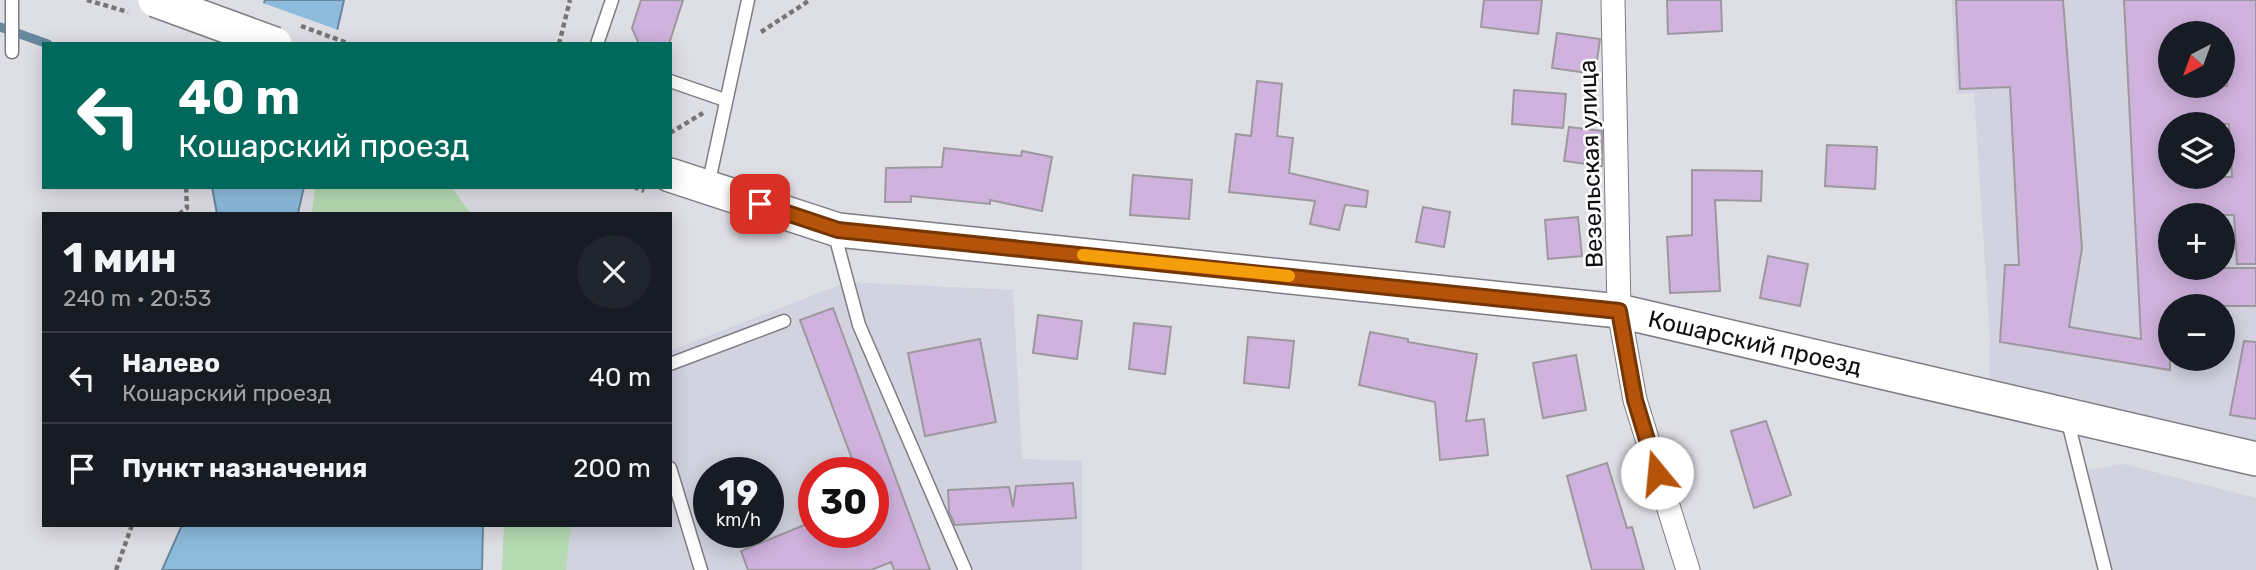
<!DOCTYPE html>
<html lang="ru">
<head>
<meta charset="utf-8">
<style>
	:root { --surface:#171b24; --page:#20242c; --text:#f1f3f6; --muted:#9ea1a6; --line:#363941 }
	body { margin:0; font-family:Rubik,sans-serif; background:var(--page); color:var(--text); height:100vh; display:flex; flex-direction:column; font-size:26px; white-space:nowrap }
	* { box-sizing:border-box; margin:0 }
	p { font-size:23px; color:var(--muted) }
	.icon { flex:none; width:38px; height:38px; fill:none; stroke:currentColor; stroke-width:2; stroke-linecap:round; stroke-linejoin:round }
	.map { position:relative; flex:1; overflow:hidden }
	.sheet { position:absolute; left:42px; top:212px; width:630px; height:315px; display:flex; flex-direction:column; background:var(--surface); border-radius:0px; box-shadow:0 4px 18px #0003 }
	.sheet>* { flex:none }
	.top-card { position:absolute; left:42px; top:42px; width:630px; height:147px; border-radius:0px; box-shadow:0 4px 18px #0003; background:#00695c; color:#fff; overflow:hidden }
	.needle { width:46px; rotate:221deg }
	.buttons { position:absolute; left:2158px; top:21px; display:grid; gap:14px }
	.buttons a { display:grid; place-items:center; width:77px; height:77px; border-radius:50%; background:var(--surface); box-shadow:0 4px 18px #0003; font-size:35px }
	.speed { position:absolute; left:693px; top:457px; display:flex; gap:14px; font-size:35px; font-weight:700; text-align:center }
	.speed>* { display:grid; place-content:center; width:91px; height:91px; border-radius:50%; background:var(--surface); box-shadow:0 4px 18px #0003; line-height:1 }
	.speed small { font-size:18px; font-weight:400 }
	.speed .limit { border:10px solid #d22; background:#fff; color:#111 }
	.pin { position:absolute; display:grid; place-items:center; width:60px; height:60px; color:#fff; margin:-30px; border-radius:14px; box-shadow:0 4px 10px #0006 }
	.me { position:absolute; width:77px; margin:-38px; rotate:343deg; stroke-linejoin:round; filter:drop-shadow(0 0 5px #0008) }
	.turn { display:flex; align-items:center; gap:24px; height:147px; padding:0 21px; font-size:32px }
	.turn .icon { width:91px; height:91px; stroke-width:2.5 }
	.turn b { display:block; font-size:49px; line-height:60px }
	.round { display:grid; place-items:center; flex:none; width:74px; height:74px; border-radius:37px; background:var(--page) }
	.summary { display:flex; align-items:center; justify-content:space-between; height:119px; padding:0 21px }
	h1 { font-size:42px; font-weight:700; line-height:52px }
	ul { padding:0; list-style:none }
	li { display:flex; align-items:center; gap:21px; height:91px; padding:0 21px; border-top:2px solid var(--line) }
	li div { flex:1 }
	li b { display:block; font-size:26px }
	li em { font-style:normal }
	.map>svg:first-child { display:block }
	.built { fill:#d2d2e0; fill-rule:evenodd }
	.green { fill:#b6dab2 }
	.water { fill:#8dbbdc; stroke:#67879f; stroke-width:2 }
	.pier { fill:#dedee5 }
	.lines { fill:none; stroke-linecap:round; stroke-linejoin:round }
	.stream { stroke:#67879f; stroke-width:9 }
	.building { fill:#d0b2de; stroke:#9c989e; stroke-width:2; fill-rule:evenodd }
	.lane-casing { stroke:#7d7d84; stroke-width:15 }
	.street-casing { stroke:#7d7d84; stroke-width:25 }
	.secondary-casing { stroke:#7d7d84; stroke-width:36 }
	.path { stroke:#75757a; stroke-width:4.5; stroke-dasharray:5 3.5; stroke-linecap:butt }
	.lane { stroke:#fff; stroke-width:12 }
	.street { stroke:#fff; stroke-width:23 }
	.secondary { stroke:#fff; stroke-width:33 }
	.secondary-bridge-casing { stroke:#7d7d84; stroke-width:36; stroke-linecap:butt }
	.path-bridge { stroke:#75757a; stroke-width:4.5; stroke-dasharray:5 3.5; stroke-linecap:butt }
	.secondary-bridge { stroke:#fff; stroke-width:33 }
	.route-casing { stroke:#753606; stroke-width:18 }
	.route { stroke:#b45309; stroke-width:12 }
	.slow { stroke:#f59e0b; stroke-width:12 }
	.labels { text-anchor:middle; stroke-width:5; stroke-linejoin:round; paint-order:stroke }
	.street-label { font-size:24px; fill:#0f0f12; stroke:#fff }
</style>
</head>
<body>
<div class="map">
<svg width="2256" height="570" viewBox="0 0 2256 570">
	<rect width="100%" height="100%" fill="#dedee5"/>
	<!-- built -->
	<g class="built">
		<path d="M 1952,0 L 2256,0 L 2256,441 L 1989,379 L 1990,338 L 1974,93 L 1956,94 ZM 2170,33 L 2222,33 L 2222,86 L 2170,86 ZM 2170,124 L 2222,124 L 2222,177 L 2170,177 ZM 2170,215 L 2222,215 L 2222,268 L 2170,268 ZM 2170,306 L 2222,306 L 2222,359 L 2170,359 Z"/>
		<path d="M 847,282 L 1013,290 L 1022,459 L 1082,461 L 1082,570 L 566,570 L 571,525 L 670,525 L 670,351 ZM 709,472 L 768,472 L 768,532 L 709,532 ZM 814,472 L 873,472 L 873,532 L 814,532 Z"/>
		<polygon points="2123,464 2256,498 2256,570 2099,570 2072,473"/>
	</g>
	<!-- green -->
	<g class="green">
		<polygon points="315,187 452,187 470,213 312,213"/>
		<polygon points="504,525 571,525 566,570 502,570"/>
	</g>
	<!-- water -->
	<g class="water">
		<polygon points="265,0 344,0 334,44 250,44"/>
		<polygon points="212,187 304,187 298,213 217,214"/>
		<polygon points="182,525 483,525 482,570 162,570"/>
	</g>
	<!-- pier -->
	<polygon class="pier" points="260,2 341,31 338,44 247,44"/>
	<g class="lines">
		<!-- stream -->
		<polyline class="stream" points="0,27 48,44"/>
	</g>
	<!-- building -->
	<g class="building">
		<polygon points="641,0 683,0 669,44 639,44 632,28"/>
		<polygon points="1484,0 1542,0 1538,34 1481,27"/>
		<polygon points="1667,0 1721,0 1722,31 1668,34"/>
		<path d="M 1956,0 L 2063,0 L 2082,248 L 2069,327 L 2141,339 L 2124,0 L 2256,0 L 2256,264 L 2237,264 L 2234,215 L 2170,215 L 2170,268 L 2256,268 L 2256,306 L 2170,306 L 2170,370 L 2000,342 L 2005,265 L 2019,265 L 2010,87 L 1960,89 ZM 2170,33 L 2224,33 L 2227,86 L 2170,86 ZM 2170,124 L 2229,124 L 2232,177 L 2170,177 Z"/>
		<polygon points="1557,33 1600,39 1595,74 1552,68"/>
		<polygon points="1257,81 1282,84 1277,136 1293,138 1289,173 1368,191 1366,207 1345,205 1339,230 1310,224 1315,201 1229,192 1236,134 1251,136"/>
		<polygon points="1514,90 1566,94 1563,128 1512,124"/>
		<polygon points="1569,127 1602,131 1602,166 1564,161"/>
		<polygon points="1827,145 1877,147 1875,189 1825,186"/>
		<polygon points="944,148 1021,156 1022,151 1052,157 1042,211 990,200 990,204 911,196 911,202 885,202 886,168 942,167"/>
		<polygon points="1692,170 1762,171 1761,201 1715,200 1720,291 1670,293 1667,237 1692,235"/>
		<polygon points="1133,175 1192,180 1189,219 1130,215"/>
		<polygon points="1423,207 1450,212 1444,247 1416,242"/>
		<polygon points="1578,217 1582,256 1548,259 1545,220"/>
		<polygon points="1768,256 1808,264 1800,306 1760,298"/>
		<polygon points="833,308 909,514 930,570 894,570 891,562 871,570 748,570 741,551 814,521 814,532 873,532 873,472 857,472 800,320"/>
		<polygon points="1038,315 1082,321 1077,359 1033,353"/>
		<polygon points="1134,323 1171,327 1165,374 1129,369"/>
		<polygon points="1370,332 1408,339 1408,342 1477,354 1466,421 1484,419 1488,455 1440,460 1435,402 1359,385"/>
		<polygon points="1248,337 1294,341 1289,388 1244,383"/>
		<polygon points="980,339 996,422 925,436 908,353"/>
		<polygon points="2244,341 2256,342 2256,419 2230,415"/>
		<polygon points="1576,355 1586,410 1543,418 1533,363"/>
		<polygon points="1766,421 1791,495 1754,508 1731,431"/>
		<polygon points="1607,463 1627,528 1632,527 1644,570 1592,570 1567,476"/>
		<polygon points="1073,483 1076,518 955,525 949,512 948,490 1009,487 1013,507 1016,486"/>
	</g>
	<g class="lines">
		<!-- lane casing -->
		<g class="lane-casing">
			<g id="lane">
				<polyline points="12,0 12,52"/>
				<polyline points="597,44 612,0"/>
				<polyline points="670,81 725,100"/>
				<polyline points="708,186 748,0"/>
				<polyline points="838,231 837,243 859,325 965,570"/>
				<polyline points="670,364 784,321"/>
				<polyline points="2067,418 2105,570"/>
				<polyline points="670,468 701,570"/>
			</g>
		</g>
		<!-- street casing -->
		<g class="street-casing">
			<polyline id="street" points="1613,0 1619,311 1635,400 1688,570"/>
		</g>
		<!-- secondary casing -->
		<g class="secondary-casing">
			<polyline id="secondary" points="670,175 838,230 1619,311 2256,459"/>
		</g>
		<!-- path -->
		<g class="path">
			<polyline points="87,0 128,12"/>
			<polyline points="761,32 810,0"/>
			<polyline points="559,44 570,0"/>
			<polyline points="670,133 703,113"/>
			<polyline points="634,187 644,191"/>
			<polyline points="179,214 187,208 186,187"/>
			<polyline points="116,570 132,525"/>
		</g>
		<!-- lane -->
		<use href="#lane" class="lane"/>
		<!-- street -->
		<use href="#street" class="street"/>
		<!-- secondary -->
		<use href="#secondary" class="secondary"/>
		<!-- secondary-bridge casing -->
		<g class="secondary-bridge-casing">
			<polyline id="secondary-bridge" points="155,0 275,44"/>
		</g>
		<!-- path-bridge -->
		<polyline class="path-bridge" points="301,26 350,44"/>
		<!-- secondary-bridge -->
		<use href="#secondary-bridge" class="secondary-bridge"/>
	</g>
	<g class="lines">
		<!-- route casing -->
		<g class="route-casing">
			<polyline id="route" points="760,204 838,230 1619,311 1635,400 1657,473"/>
		</g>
		<!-- route -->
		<use href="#route" class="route"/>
		<!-- slow -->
		<polyline class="slow" points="1083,255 1289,276"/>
	</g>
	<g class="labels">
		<!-- street labels -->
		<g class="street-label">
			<text transform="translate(1591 164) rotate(-92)" y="8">Везельская улица</text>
			<text transform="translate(1755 343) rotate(13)" y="8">Кошарский проезд</text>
		</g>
	</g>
</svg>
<div class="buttons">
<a><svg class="needle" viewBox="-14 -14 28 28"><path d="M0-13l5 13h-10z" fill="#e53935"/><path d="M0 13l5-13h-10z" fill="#9ea1a6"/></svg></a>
<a><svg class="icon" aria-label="layers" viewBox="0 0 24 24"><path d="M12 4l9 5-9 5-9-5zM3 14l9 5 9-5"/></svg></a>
<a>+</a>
<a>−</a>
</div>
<div class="speed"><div>19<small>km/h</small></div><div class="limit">30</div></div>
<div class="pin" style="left:760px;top:204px;background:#d93025"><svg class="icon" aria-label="arrive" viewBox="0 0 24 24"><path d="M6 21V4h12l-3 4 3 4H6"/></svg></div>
<svg class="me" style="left:1657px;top:473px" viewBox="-20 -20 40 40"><circle r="19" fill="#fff"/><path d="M0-13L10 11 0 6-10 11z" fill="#b45309"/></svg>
<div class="top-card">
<div class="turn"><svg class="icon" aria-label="left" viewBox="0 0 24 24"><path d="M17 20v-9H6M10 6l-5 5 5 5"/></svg><div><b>40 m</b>Кошарский проезд</div></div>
</div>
<section class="sheet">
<div class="summary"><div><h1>1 мин</h1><p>240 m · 20:53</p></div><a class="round"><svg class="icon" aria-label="close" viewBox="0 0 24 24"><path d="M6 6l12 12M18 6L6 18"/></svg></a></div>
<ul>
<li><svg class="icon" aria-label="left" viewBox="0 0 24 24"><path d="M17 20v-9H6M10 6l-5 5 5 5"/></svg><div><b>Налево</b><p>Кошарский проезд</p></div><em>40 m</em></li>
<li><svg class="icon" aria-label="arrive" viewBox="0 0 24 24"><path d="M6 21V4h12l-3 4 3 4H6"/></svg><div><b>Пункт назначения</b></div><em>200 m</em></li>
</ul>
</section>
</div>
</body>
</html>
